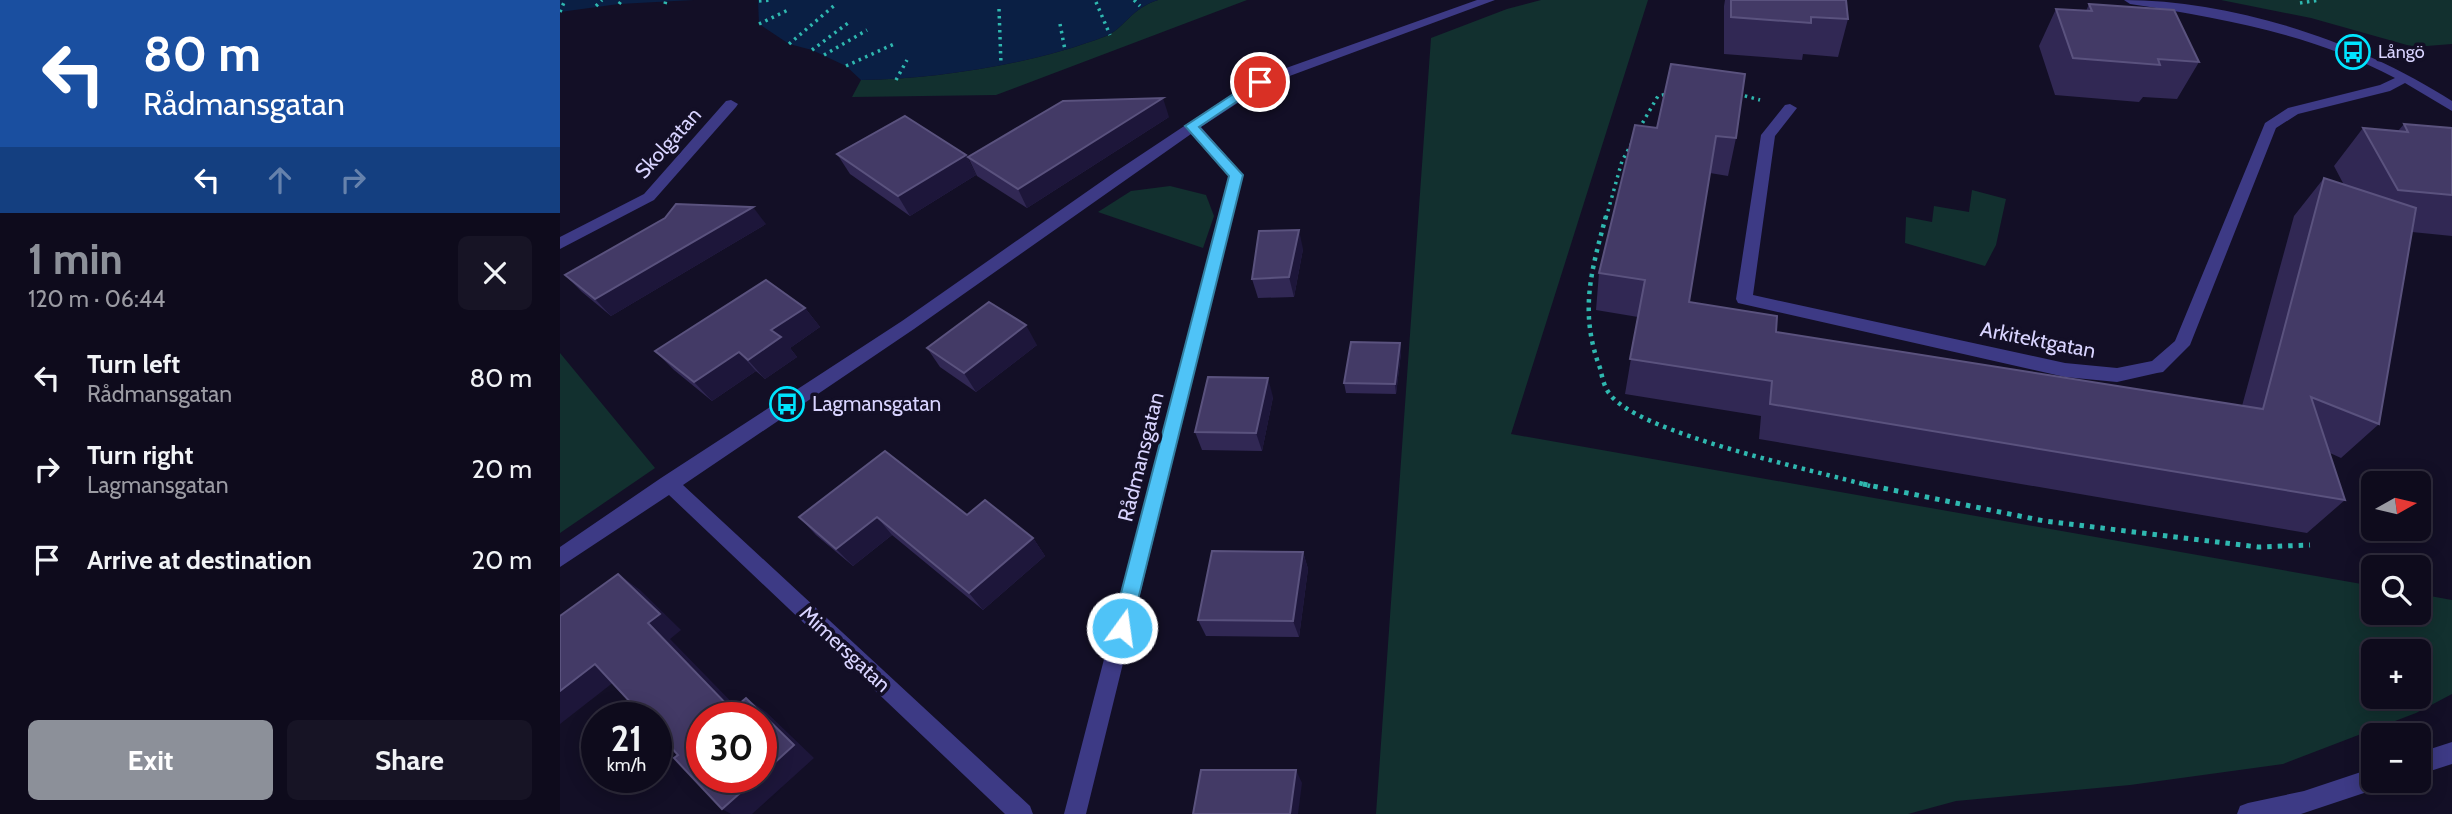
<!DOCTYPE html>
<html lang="en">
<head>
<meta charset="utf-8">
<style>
	:root { --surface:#0e0b1c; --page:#171425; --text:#f1f3f6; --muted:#9b9ba3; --line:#2e2b3b; --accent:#8c9099 }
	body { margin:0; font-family:Cabin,sans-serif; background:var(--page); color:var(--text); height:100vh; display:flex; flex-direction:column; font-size:26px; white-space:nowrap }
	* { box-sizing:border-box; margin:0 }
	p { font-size:23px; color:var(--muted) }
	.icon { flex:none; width:38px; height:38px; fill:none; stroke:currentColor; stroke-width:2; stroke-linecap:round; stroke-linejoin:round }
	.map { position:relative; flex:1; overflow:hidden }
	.drawer { display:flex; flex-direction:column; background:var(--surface); width:560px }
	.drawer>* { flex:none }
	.top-card { background:#1a4fa0; color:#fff; overflow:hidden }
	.needle { width:46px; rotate:82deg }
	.buttons { position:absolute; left:1801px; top:471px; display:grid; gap:14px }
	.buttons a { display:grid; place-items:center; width:70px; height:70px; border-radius:10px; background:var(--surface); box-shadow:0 4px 18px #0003,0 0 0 2px var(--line); font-size:35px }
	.speed { position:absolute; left:21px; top:702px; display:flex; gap:14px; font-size:35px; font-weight:700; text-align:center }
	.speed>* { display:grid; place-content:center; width:91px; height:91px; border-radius:50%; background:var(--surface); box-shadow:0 4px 18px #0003,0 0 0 2px var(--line); line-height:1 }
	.speed small { font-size:18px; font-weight:400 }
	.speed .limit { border:10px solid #d22; background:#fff; color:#111 }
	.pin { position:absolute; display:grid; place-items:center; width:60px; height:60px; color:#fff; margin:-30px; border:4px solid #fff; border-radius:50%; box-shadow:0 2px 7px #0007 }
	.me { position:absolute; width:77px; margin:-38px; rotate:14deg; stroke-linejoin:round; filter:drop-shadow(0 0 5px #0008) }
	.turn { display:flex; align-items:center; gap:24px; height:147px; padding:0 28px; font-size:32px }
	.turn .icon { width:91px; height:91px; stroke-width:2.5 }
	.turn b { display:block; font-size:49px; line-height:60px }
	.lanes { display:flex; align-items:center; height:66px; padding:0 28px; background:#0003; justify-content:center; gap:35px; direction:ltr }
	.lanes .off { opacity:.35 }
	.round { display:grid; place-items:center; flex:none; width:74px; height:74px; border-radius:10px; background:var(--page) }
	.overview { display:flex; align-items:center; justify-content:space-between; height:119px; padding:0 28px }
	h1 { font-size:42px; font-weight:700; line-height:52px; color:var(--accent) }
	.button { display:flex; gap:14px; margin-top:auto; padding:14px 28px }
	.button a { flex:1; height:80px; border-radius:10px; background:var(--accent); color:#fff; font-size:28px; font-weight:700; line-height:80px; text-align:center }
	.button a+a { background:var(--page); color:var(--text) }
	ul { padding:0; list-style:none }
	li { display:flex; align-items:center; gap:21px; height:91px; padding:0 28px }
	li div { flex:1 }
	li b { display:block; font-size:26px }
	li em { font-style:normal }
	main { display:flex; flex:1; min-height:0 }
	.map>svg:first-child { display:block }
	.green { fill:#12302f; fill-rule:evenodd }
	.water { fill:#0a1f44 }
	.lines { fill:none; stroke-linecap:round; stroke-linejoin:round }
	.path-far2 { stroke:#2fb8b0; stroke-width:3.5; stroke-dasharray:2.5 4.5; stroke-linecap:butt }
	.path-far1 { stroke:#2fb8b0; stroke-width:4.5; stroke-dasharray:3.5 5; stroke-linecap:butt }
	.path { stroke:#2fb8b0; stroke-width:5; stroke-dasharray:4.5 6; stroke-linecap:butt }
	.street { fill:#3d3a85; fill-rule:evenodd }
	.wall { fill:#312854 }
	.shaded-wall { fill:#1d163a }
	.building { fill:#433a66; stroke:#5a527e; stroke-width:2 }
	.route { fill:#4fc3f7; stroke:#337fa1; stroke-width:2 }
	.labels { text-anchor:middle; stroke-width:7; stroke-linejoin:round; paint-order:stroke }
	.far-poi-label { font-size:18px; fill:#d9d4ff; stroke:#130f26; text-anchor:start }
	.street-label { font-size:21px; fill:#d9d4ff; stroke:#130f26 }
	.poi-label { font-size:21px; fill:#d9d4ff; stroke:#130f26; text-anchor:start }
</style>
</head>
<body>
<main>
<section class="drawer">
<div class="top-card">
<div class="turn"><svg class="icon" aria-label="left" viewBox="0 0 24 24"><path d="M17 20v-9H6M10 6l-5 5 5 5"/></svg><div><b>80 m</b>Rådmansgatan</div></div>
<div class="lanes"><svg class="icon" aria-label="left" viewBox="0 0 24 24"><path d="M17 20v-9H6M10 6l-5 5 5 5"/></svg><svg class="icon off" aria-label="ahead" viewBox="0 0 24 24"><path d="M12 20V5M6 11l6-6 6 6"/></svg><svg class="icon off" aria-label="right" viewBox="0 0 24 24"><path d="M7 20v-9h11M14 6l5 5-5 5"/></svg></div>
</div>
<div class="overview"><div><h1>1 min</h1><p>120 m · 06:44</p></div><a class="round"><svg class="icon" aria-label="close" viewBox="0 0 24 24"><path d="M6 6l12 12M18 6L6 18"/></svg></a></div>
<ul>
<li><svg class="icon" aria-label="left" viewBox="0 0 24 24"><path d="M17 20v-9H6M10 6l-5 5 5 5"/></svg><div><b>Turn left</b><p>Rådmansgatan</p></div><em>80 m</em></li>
<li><svg class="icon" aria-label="right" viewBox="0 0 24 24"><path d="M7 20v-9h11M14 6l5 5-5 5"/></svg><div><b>Turn right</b><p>Lagmansgatan</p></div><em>20 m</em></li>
<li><svg class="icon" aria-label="arrive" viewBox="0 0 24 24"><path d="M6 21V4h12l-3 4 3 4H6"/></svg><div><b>Arrive at destination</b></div><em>20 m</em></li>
</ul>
<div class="button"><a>Exit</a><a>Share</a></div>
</section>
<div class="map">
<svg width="1892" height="814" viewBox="0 0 1892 814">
	<rect width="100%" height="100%" fill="#130f26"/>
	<!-- green -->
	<g class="green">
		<path d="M 598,0 L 687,0 L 436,95 L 292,97 L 301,80 C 378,79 474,64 546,36 C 565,28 570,9 598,0 Z"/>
		<path d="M 981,0 L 1088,0 L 951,434 L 1813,586 L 1813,612 L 1858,612 L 1859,594 L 1892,600 L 1892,694 L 1856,713 L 1723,764 L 1570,785 L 1396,801 L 1348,814 L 816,814 L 871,38 L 947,9 ZM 1858,651 L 1858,696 L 1813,696 L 1813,651 Z"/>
		<polygon points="1661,0 1892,0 1892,44 1854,47 1751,18"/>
		<polygon points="610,186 646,195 654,216 643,248 538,212 571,191"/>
		<polygon points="1412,190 1446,199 1436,245 1425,266 1345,243 1346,217 1372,222 1374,206 1409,212"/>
		<polygon points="0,353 95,468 0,533"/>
	</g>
	<!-- water -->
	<g class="water">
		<polygon points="0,0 134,0 59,4 0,12"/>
		<path d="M 198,0 L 598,0 C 570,9 565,28 546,36 C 474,64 378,79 301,80 L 286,66 L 252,50 L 229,44 L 199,24 Z"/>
	</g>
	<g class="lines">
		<!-- path-far2 -->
		<g class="path-far2">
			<polyline points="574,0 580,6"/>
			<polyline points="199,1 211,0"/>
			<polyline points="536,2 550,35"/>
			<polyline points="1740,3 1760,0"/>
			<polyline points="59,4 62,0"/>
			<polyline points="105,4 106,0"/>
			<polyline points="36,6 42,0"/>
			<polyline points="439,9 441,64"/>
			<polyline points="0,12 5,0"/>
			<polyline points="199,24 230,9"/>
			<polyline points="500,24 505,50"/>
			<polyline points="229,44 276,4"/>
			<polyline points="252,50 288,23"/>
			<polyline points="264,55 307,30"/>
			<polyline points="286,66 334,44"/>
			<polyline points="336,80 347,60"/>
			<polyline points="1178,94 1200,100"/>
			<polyline points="1079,129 1098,96 1107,94"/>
			<polyline points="1046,218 1062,161 1072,143"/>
		</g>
		<!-- path-far1 -->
		<path class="path-far1" d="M 1046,216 C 1031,272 1019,312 1040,368 C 1042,376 1044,387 1049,393 C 1075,433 1258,471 1310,486"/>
		<!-- path -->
		<polyline class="path" points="1303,484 1484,521 1698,547 1750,545"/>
		<!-- street -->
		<g class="street">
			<polygon points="917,0 935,0 705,85 641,127 683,175 526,814 504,814 669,176 631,134 354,329 123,485 470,806 473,814 445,814 109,495 0,567 0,547 101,478 342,321 555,172 695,79"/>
			<path d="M 1564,0 C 1673,0 1801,42 1892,101 L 1892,111 L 1845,83 L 1830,91 L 1738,114 L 1716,128 L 1630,345 L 1603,372 L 1597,373 L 1557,382 L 1505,377 L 1178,303 L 1176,299 L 1201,135 L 1225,105 L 1230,104 L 1237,108 L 1215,136 L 1193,295 L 1505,363 L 1557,368 L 1592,361 L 1615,341 L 1705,123 L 1728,108 L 1820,85 L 1835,78 C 1752,34 1661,18 1570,4 Z"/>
			<polygon points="171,100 178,104 176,107 94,200 0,249 0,237 84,194 166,101"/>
			<polygon points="1892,742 1892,764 1858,775 1858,753"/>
			<polygon points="1813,768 1813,780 1824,780 1821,787 1813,790 1741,814 1677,814 1680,806 1688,803 1744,791"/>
		</g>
	</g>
	<!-- wall -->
	<g class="wall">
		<polygon points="1165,0 1286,0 1288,19 1278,57 1243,54 1242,60 1164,54 1164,6"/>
		<polygon points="1529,4 1639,62 1617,99 1583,97 1579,102 1495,95 1479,46 1496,9 1526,11"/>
		<polygon points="609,117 467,208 417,176 408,157"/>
		<polygon points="1844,124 1892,128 1892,236 1852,232 1819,424 1781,458 1770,453 1785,500 1747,533 1199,439 1201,416 1065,394 1078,317 1036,310 1039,273 1075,125 1176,138 1168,176 1150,173 1129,302 1216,332 1682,406 1734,216 1764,178 1784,185 1774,166 1803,128 1838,131"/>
		<polygon points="277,154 406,155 416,175 350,216 290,174"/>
		<polygon points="206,224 51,316 22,292 5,275"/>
		<polygon points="743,249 734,297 698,298 692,279"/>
		<polygon points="245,308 260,327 230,348 237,357 205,379 196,371 152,401 114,370 95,351"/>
		<polygon points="840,343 841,353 836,394 786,393 784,383"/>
		<polygon points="477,345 416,392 380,367 367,348"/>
		<polygon points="713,397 702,451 642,450 635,432"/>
		<polygon points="407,515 473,538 485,556 423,610 332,535 293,566 256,535 239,517"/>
		<polygon points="743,552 748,569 739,637 646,636 638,620"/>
	</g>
	<!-- shaded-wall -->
	<g class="shaded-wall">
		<polygon points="603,98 609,117 467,208 458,189"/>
		<polygon points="406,155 416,175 350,216 338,196"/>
		<polygon points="193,207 206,224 51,316 35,299"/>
		<polygon points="739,230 743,249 734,297 729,277"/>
		<polygon points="245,308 260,327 230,348 237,357 205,379 188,360 211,330"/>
		<polygon points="466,325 477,345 416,392 404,373"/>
		<polygon points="840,343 841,353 836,394 835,384"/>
		<polygon points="179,352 196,371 152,401 134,382"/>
		<polygon points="708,378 713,397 702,451 696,433"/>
		<polygon points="317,517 332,535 293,566 276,549"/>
		<polygon points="473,538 485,556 423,610 409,593"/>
		<polygon points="743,552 748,569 739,637 733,621"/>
		<polygon points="58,574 80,590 121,630 110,639 187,718 172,710 88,623"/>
		<polygon points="35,664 59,678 0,724 0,691"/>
		<polygon points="186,698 206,712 254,758 192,814 171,814 162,809 198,777 201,777"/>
		<polygon points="736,770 742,783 738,814 730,814"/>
	</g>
	<!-- building -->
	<g class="building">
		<polygon points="1171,0 1286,0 1288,19 1251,17 1251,23 1171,17"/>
		<polygon points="1529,4 1614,10 1639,62 1598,59 1600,65 1513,58 1496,9 1532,11"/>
		<polygon points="1111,64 1185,74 1176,138 1156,136 1129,302 1217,316 1216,332 1703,409 1764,178 1856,208 1819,424 1751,397 1785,500 1210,404 1212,381 1070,359 1085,280 1039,273 1075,125 1097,128"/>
		<polygon points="603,98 458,189 408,157 503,101"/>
		<polygon points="345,116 406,155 338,196 277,154"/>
		<polygon points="1844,124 1892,128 1892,195 1838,190 1803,128 1848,132"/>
		<polygon points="116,204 193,207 35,299 5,275 105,218"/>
		<polygon points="739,230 729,277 692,279 699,231"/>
		<polygon points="206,280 245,308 211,330 221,337 188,360 179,352 134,382 95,351"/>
		<polygon points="429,302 466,325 404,373 367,348"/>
		<polygon points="791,342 840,343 835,384 784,383"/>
		<polygon points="648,377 708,378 696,433 635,432"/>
		<polygon points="325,451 407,515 425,500 473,538 409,593 317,517 276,549 239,517"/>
		<polygon points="652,551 743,552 733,621 638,620"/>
		<polygon points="58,574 100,614 88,623 172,710 186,698 234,745 201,775 201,718 142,718 142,777 198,777 162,809 114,758 118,755 96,730 96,718 85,718 35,664 0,691 0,616"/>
		<polygon points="641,770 736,770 730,814 633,814"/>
	</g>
	<!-- route -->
	<polygon class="route" points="696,79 706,82 639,127 683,175 571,628 568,634 562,636 555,634 552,628 669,176 625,126"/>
	<!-- icons -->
	<defs>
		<g id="bus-ring" transform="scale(1.75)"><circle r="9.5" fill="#130f26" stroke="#00e5ff" stroke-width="1.5"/><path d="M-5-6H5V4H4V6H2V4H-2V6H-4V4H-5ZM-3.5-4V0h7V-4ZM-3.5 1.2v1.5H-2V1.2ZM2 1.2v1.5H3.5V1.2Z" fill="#00e5ff"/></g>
	</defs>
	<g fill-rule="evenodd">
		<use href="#bus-ring" x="1793" y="52"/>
		<use href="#bus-ring" x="227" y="404"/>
	</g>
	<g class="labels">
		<!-- far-poi labels -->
		<g class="far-poi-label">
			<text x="1818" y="58">Långö</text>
		</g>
		<!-- street labels -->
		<g class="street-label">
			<text transform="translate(108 143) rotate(-48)" y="7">Skolgatan</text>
			<text transform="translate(1478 340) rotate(11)" y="7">Arkitektgatan</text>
			<text transform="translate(581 457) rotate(-76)" y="7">Rådmansgatan</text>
			<text transform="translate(285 649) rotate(43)" y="7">Mimersgatan</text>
		</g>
		<!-- poi labels -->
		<g class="poi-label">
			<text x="252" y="411">Lagmansgatan</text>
		</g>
	</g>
</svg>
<div class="buttons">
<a><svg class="needle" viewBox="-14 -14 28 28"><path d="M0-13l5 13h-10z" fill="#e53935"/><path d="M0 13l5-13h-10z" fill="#9b9ba3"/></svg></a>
<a><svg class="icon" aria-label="search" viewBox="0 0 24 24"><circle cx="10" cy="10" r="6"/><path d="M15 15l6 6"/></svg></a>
<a>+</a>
<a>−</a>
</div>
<div class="speed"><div>21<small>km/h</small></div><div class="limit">30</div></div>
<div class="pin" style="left:700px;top:82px;background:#d93025"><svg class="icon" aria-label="arrive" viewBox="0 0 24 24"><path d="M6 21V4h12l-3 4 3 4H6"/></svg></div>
<svg class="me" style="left:562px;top:628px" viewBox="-20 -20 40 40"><circle r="17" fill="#4fc3f7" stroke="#fff" stroke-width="3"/><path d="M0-11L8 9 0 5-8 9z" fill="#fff"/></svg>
</div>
</main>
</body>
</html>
